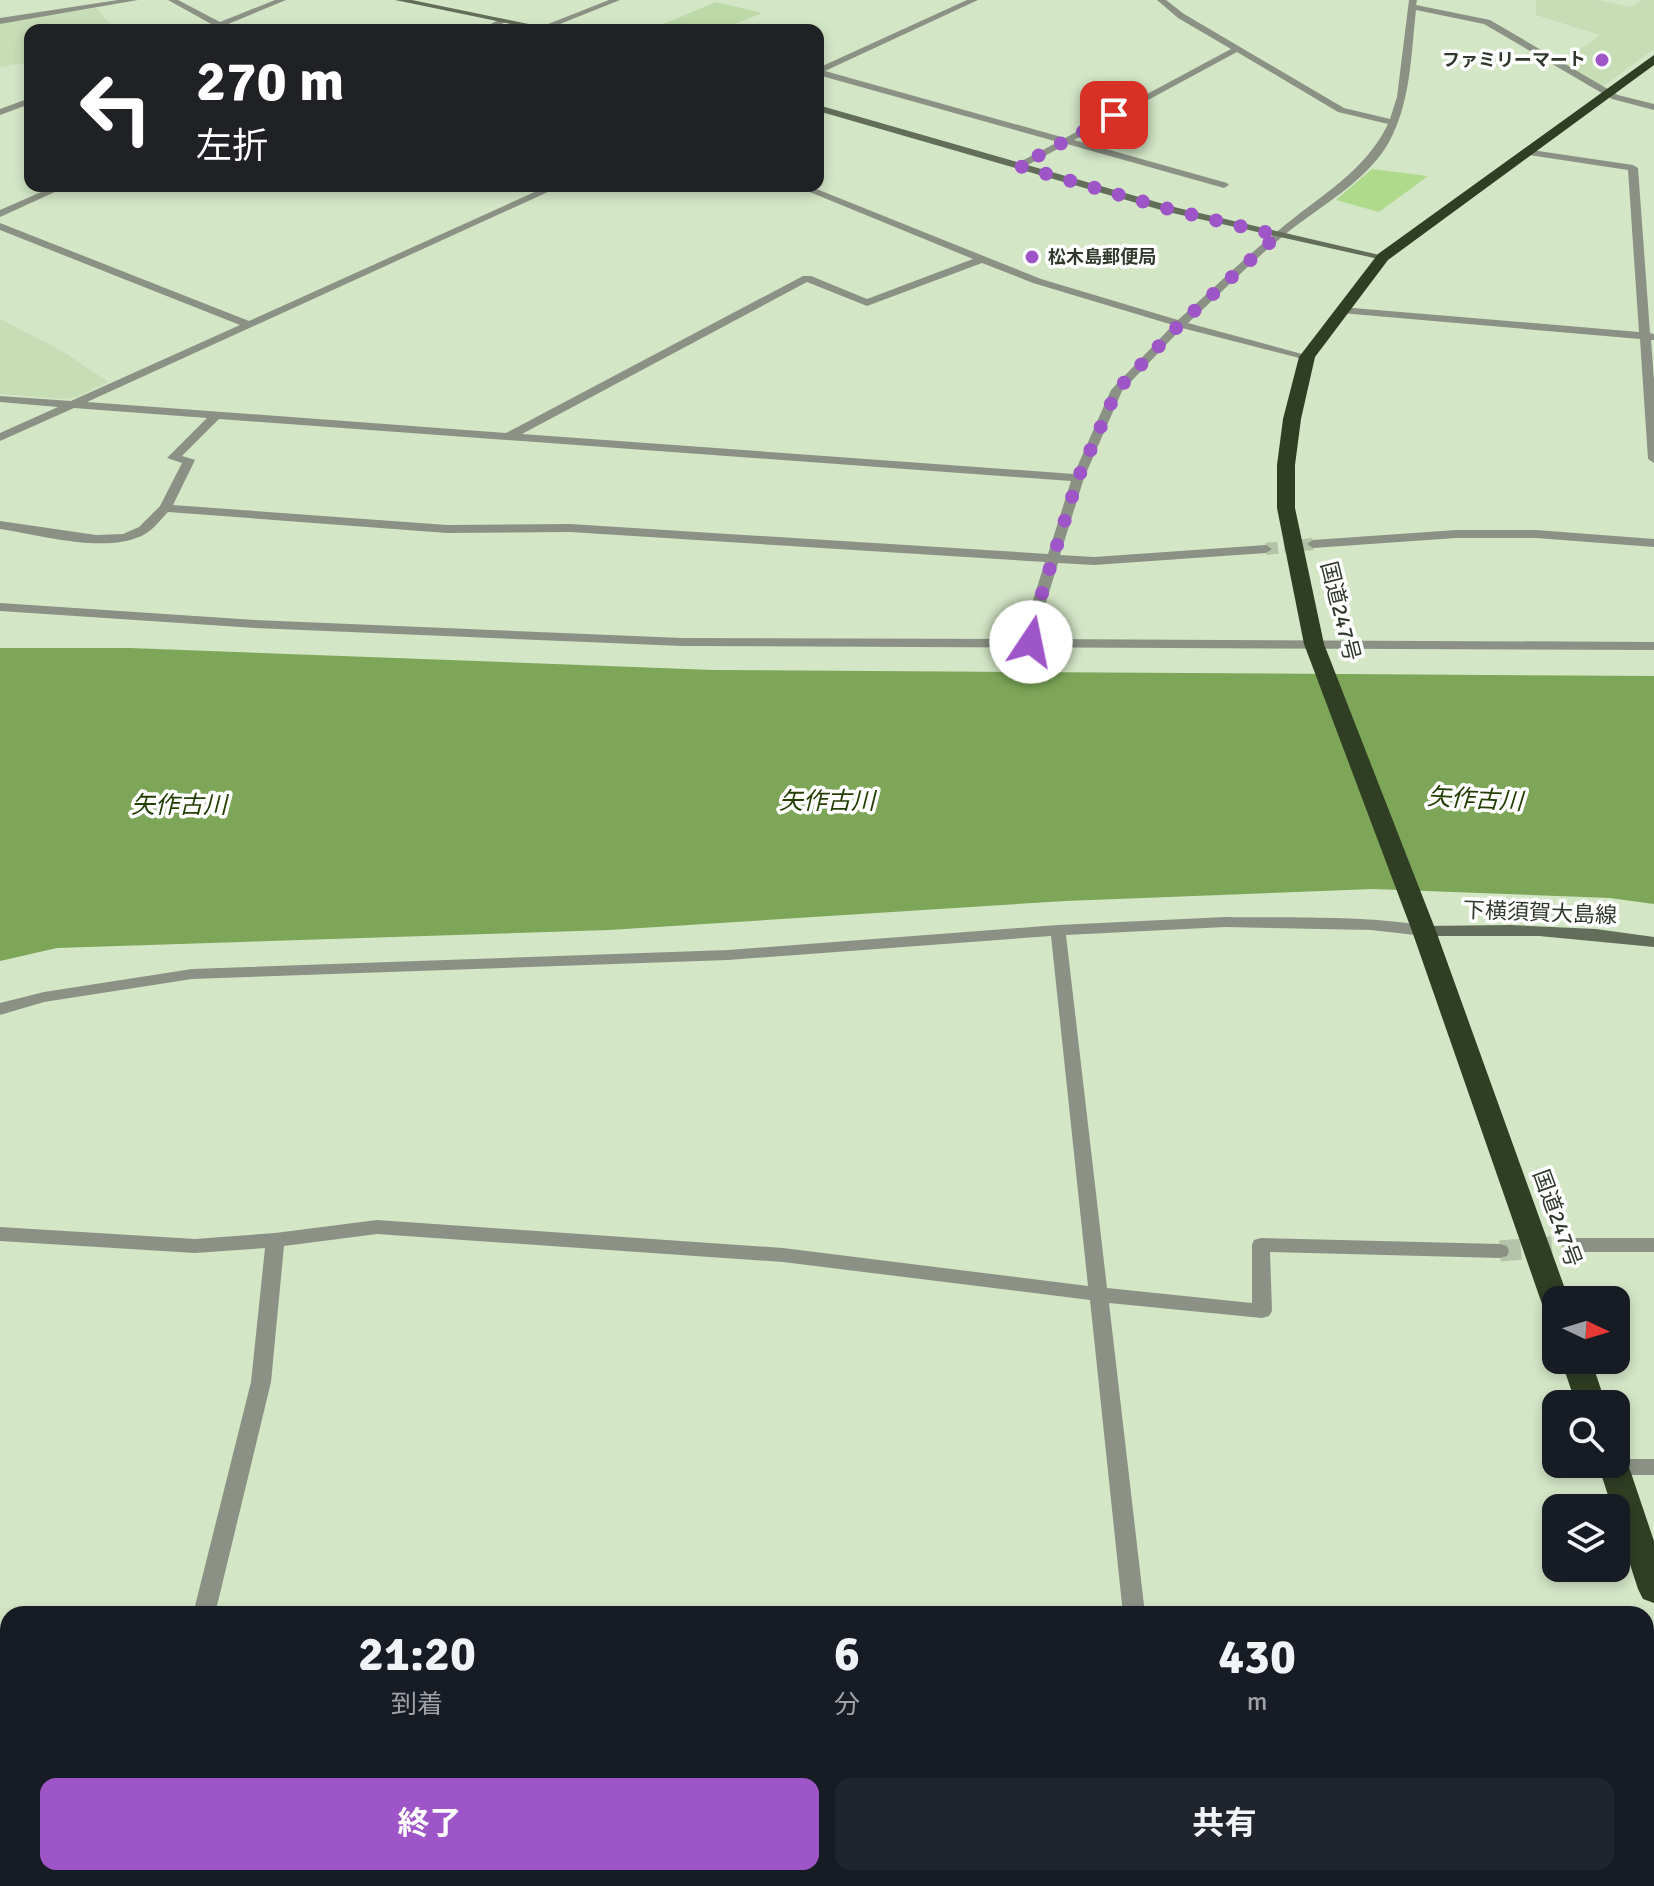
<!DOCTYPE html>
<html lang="ja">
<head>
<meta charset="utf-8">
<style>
	:root { --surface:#171b24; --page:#20242c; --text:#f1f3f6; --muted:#9ea1a6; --accent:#9e55c7 }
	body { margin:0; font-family:Signika,"Noto Sans JP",sans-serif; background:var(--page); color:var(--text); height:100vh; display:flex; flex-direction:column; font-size:30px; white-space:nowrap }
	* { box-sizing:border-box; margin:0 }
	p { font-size:26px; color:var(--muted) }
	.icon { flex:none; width:44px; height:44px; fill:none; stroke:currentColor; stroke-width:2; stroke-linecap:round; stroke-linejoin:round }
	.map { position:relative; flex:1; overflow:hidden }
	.side { position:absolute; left:0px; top:1606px; width:1654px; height:280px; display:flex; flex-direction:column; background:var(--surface); border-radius:24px 24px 0 0; box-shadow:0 4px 12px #0003 }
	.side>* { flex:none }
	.top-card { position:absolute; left:24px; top:24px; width:800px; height:168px; border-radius:16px; box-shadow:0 4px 12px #0003; background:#202124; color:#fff; overflow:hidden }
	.needle { width:52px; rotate:94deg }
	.controls { position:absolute; left:1542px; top:1286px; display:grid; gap:16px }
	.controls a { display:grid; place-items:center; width:88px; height:88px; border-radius:16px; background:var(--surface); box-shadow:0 4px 12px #0003; font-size:40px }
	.pin { position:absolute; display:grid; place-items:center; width:68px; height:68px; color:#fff; margin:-34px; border-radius:16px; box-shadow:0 4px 12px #0006 }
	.me { position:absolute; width:88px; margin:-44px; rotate:11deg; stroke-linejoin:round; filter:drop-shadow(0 0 6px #0008) }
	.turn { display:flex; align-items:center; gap:28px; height:168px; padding:0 40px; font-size:36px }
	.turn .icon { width:104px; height:104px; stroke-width:2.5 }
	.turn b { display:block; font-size:56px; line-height:68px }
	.eta { display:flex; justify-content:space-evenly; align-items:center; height:136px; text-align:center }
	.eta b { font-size:48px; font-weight:700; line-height:56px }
	.primary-button { display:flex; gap:16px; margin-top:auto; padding:16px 40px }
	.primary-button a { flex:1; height:92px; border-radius:16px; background:var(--accent); color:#fff; font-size:32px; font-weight:700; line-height:92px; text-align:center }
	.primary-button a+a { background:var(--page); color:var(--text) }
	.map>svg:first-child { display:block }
	.built { fill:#c7ddb6 }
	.green { fill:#bdd9a7 }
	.water { fill:#7da658 }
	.building { fill:#afda8b }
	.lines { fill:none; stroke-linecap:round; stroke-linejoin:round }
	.street-tunnel-far1 { stroke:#b3c3a7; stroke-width:12; stroke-dasharray:12 6; stroke-linecap:butt }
	.street-tunnel { stroke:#b3c3a7; stroke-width:21; stroke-dasharray:21 10; stroke-linecap:butt }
	.street { fill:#8b9285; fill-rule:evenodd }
	.secondary { fill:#636e5a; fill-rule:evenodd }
	.highway { fill:#303e24; fill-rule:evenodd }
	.route { stroke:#9e55c7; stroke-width:14; stroke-dasharray:0 25.2 }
	.poi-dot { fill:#9e55c7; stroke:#fff; stroke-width:3 }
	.labels { text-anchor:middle; stroke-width:7; stroke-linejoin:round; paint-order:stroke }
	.far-poi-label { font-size:18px; font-weight:bold; fill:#31382c; stroke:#fff; text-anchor:end }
	.street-label { font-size:22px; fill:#31382c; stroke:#fff }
	.water-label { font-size:24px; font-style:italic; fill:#243e04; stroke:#fff }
</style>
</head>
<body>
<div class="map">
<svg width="1654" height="1886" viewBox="0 0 1654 1886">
	<rect width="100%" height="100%" fill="#d3e6c6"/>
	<!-- built -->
	<g class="built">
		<polygon points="1536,0 1596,0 1631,7 1642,0 1654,0 1654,49 1602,87 1561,63 1600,35 1536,15"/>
		<polygon points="96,8 115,30 30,30 30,62 0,67 0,23"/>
		<polygon points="0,319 64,352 108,382 77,397 63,399 0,394"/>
	</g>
	<!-- green -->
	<polygon class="green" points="716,2 762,13 720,30 649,30"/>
	<!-- water -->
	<polygon class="water" points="0,648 130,648 713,670 1654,676 1654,904 1610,898 1373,889 1065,901 609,930 57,948 0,961"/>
	<!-- building -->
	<polygon class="building" points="1372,169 1428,176 1379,212 1336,200"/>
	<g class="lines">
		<!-- street-tunnel-far1 -->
		<polyline class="street-tunnel-far1" points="1266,549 1313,544"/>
		<!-- street-tunnel -->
		<polyline class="street-tunnel" points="1500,1251 1574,1245"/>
		<!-- street -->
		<g class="street">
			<polygon points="118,0 138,0 0,24 0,18"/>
			<polygon points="168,0 178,0 220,22 275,0 286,0 214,30 203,30 213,25"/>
			<polygon points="609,0 620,0 545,30 538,28"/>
			<path d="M 967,0 L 978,0 L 825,71 L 1065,138 L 1231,49 L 1178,18 L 1157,0 L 1166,0 L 1184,14 L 1344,108 L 1390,119 L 1397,97 L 1409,0 L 1417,0 L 1416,5 L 1490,20 L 1618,95 L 1654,104 L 1654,110 L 1612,99 L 1484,24 L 1416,10 C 1411,54 1411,102 1389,142 C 1368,180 1322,205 1288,232 C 1253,260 1221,293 1188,323 L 1313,357 L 1307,360 L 1182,328 L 1122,391 L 1084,478 L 1060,555 L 1094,557 L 1266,545 L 1272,549 L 1266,553 L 1094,565 L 1058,563 L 1041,619 L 1038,639 L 1654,642 L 1654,650 L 682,646 L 255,628 L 0,611 L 0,603 L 255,620 L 682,638 L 1025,639 L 1027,619 L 1045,562 L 570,532 L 447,533 L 168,512 C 161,519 154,529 145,534 C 109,555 40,535 0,529 L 0,521 L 96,535 L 123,534 L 139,527 L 160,506 L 182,463 L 167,458 L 207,418 L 74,408 L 0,441 L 0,433 L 58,407 L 0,402 L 0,396 L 71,401 L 240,325 L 0,230 L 0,223 L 249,321 L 548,186 L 561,186 L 87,402 L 506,433 L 803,276 L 811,276 L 867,299 L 973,259 L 795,186 L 809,186 L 1041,279 L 1178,320 C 1212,290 1244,258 1279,230 C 1318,197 1365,172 1388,124 L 1338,112 L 1237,52 L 1074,140 L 1227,183 L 1229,185 L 1224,188 L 1067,144 L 1022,168 L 1016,168 L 1016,164 L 1058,142 L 818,75 L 818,68 ZM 982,263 L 1033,283 L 1173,325 L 1111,390 L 1074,474 L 522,434 L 807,282 L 867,306 ZM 219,419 L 1071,481 L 1048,554 L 570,524 L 447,525 L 173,505 L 195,460 L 182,456 Z"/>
			<polygon points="500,19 507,21 491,30 480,30"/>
			<polygon points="30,98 30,104 0,115 0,109"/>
			<polygon points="1525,149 1633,165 1638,168 1650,333 1654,334 1654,340 1651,340 1654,380 1654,463 1648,459 1640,339 1341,313 1336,310 1341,307 1639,332 1628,170 1522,154 1522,150"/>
			<polygon points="55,186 68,186 0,217 0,210"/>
			<polygon points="1456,530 1536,530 1654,539 1654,547 1536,538 1456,538 1313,548 1307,544 1313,540"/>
			<path d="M 1225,917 C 1258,918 1414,914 1432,931 L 1424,936 L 1371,930 L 1225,927 L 1066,935 L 1107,1288 L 1252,1303 L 1252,1245 L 1254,1240 L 1261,1238 L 1500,1244 L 1507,1246 L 1509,1251 L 1507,1256 L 1500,1258 L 1270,1252 L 1272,1311 L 1269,1316 L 1262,1318 L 1109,1303 L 1145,1614 L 1123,1614 L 1090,1300 L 783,1262 L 377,1234 L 284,1246 L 271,1382 L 215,1614 L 193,1614 L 251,1382 L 265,1248 L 195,1253 L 0,1241 L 0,1227 L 195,1239 L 275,1233 L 377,1220 L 783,1248 L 1088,1286 L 1051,936 L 728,960 L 192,979 L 44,1002 L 0,1015 L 0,1003 L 44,992 L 192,969 L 728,950 L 1058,925 Z"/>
			<polygon points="1574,1238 1654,1238 1654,1252 1574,1252 1567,1250 1565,1245 1567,1240"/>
			<polygon points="1616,1459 1654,1459 1654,1475 1614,1475 1607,1473 1605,1464 1616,1464"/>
			<polygon points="127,1878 151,1878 149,1886 125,1886"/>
			<polygon points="1153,1878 1177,1878 1178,1886 1154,1886"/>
		</g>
		<!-- secondary -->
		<g class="secondary">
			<polygon points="395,0 412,0 557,30 540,30"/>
			<polygon points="818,105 1174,207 1388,257 1383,260 1168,212 818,111"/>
			<polygon points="1510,925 1596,929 1654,937 1654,947 1539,936 1424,936 1416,931 1424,926"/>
		</g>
		<!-- highway -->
		<g class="highway">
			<polygon points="1654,55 1654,65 1388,260 1315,357 1301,419 1295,465 1295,508 1324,644 1436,931 1569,1300 1556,1300 1556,1315 1546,1312 1542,1304 1412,931 1304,644 1277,508 1277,465 1283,419 1299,357 1378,254"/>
			<polygon points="1561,1360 1591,1360 1606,1404 1576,1404"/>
			<polygon points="1616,1453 1624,1455 1628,1464 1654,1541 1654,1603 1643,1599 1638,1589 1616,1521 1616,1508 1612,1508 1598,1464 1616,1464"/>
		</g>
	</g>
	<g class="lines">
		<!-- route -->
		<polyline class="route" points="1031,642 1034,619 1078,478 1117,390 1180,324 1278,235 1172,210 1019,166 1114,115"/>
	</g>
	<!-- markers -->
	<g class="poi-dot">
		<circle cx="1602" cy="60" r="8"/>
		<circle cx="1032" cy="257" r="8"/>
	</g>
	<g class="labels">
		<!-- far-poi labels -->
		<g class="far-poi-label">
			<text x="1586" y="66">ファミリーマート</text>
			<text x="1048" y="263" text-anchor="start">松木島郵便局</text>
		</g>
		<!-- street labels -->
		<g class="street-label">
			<text transform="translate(1341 611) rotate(76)" y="8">国道247号</text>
			<text transform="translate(1540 912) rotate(2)" y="8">下横須賀大島線</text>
			<text transform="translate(1558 1218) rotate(70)" y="8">国道247号</text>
		</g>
		<!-- water labels -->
		<g class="water-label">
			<text transform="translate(1475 799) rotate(3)" y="8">矢作古川</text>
			<text x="827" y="809">矢作古川</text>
			<text x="179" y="813">矢作古川</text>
		</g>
	</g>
</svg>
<div class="controls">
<a><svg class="needle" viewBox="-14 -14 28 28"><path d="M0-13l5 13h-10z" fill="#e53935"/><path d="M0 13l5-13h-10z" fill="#9ea1a6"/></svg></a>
<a><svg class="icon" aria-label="search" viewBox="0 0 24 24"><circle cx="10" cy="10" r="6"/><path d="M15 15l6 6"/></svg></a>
<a><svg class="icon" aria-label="layers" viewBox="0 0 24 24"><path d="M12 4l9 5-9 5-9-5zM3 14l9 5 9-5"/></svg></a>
</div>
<div class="pin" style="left:1114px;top:115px;background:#d93025"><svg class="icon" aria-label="arrive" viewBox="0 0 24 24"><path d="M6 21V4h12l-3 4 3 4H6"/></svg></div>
<svg class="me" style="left:1031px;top:642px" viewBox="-20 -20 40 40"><circle r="19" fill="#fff"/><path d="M0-13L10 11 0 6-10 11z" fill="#9e55c7"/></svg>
<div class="top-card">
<div class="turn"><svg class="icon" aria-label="left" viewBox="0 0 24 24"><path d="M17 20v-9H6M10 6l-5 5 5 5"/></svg><div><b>270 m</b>左折</div></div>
</div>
<section class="side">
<div class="eta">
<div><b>21:20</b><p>到着</p></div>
<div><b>6</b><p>分</p></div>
<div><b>430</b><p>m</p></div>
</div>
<div class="primary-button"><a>終了</a><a>共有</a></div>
</section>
</div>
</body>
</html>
